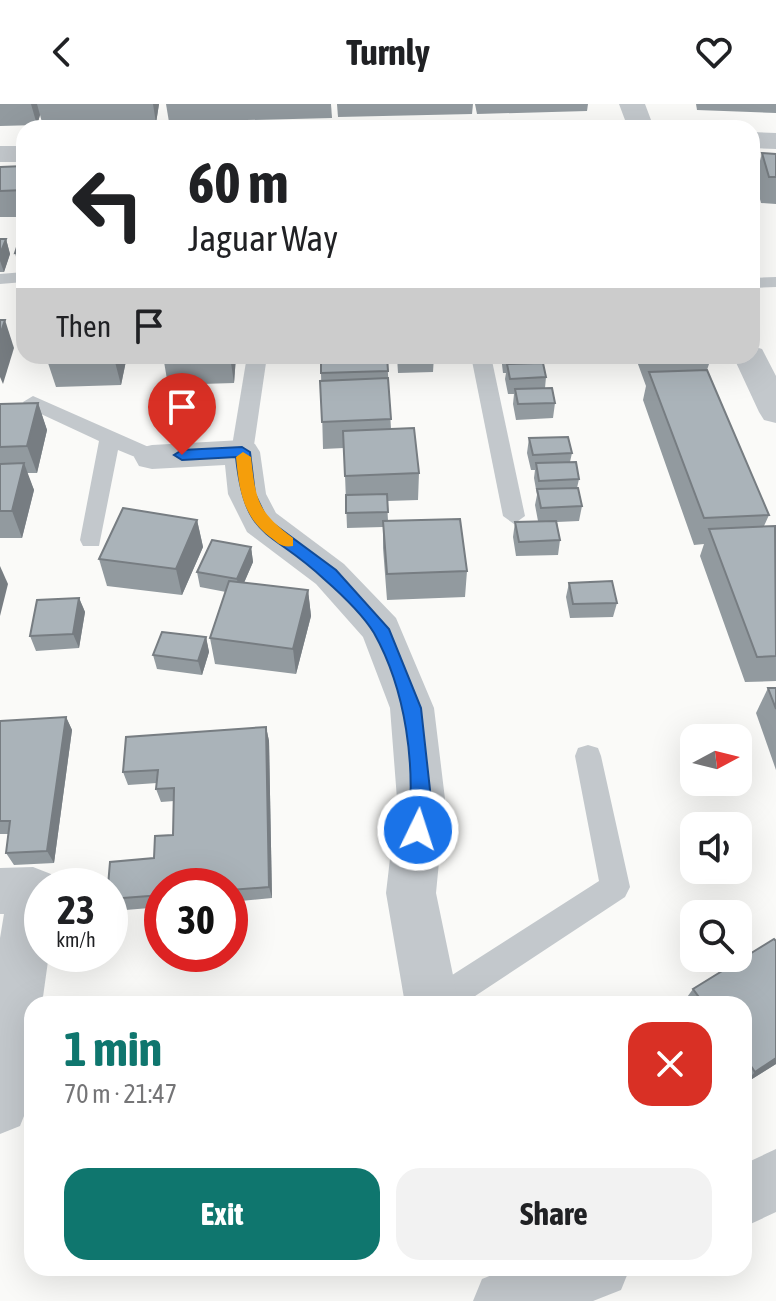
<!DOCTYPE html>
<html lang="en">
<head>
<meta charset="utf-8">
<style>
	:root { --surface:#fff; --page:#f2f2f2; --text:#202124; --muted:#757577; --accent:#0f766e }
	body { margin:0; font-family:"Asap Condensed",sans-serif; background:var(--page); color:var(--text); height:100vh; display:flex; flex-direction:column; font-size:30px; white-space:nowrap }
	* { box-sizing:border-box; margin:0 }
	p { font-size:26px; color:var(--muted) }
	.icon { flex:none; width:44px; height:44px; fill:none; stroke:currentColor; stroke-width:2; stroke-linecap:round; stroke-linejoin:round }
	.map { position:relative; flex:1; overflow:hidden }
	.side { position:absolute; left:24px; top:892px; width:728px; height:280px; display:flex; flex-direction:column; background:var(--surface); border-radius:24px; box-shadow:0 8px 32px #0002 }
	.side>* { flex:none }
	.guide { position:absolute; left:16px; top:16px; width:744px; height:244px; border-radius:24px; box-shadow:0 8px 32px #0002; background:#fff; color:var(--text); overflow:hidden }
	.needle { width:52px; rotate:83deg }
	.buttons { position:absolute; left:680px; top:620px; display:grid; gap:16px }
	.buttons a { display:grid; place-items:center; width:72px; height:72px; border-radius:16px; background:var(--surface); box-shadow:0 8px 32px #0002; font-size:40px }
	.speed { position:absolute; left:24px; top:764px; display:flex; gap:16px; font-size:40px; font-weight:700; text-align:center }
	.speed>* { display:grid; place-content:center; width:104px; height:104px; border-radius:50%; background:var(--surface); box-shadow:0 8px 32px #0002; line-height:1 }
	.speed small { font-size:20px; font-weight:400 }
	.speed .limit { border:12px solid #d22; background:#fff; color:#111 }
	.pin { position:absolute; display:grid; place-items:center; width:68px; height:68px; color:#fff; margin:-82px -34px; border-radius:50% 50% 50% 0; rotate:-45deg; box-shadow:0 0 8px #0007 }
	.pin .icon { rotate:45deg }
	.me { position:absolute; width:88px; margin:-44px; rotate:4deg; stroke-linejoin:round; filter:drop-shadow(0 0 6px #0008) }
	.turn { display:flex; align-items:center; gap:28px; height:168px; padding:0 40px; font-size:36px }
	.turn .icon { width:104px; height:104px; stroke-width:2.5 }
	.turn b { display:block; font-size:56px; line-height:68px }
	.then { display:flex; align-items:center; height:76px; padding:0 40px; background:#0003; gap:16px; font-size:30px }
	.round { display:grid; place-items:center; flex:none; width:84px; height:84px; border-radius:24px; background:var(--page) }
	.headline { display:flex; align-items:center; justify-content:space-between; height:136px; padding:0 40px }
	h1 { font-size:48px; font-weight:700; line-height:60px; color:var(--accent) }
	.cta { display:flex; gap:16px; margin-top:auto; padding:16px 40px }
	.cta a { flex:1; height:92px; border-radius:24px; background:var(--accent); color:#fff; font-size:32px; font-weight:700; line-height:92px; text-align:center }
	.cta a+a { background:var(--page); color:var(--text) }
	header { display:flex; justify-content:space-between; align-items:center; height:104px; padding:0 40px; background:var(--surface); font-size:36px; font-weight:700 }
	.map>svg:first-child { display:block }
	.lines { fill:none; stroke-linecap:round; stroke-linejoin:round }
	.lane { fill:#c3c8cc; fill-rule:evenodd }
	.street { fill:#c3c8cc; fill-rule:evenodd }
	.wall { fill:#929a9f }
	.shaded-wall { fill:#777d82 }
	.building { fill:#aab3b9; stroke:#777d82; stroke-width:2 }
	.route { fill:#1a73e8; stroke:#114b97; stroke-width:2 }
	.slow { fill:#f59e0b }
</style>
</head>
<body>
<header><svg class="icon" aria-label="back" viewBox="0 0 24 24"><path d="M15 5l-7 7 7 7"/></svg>Turnly<svg class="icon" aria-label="heart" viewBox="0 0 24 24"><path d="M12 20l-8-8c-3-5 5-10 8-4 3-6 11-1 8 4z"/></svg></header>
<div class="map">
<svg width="776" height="1197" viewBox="0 0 776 1197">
	<rect width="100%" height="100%" fill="#fafaf8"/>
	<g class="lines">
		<!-- lane -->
		<g class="lane">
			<polygon points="24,168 24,178 0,180 0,170"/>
			<polygon points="776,173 776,183 752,184 752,174"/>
			<polygon points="247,252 267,252 253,348 242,355 231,348"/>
			<polygon points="471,252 491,252 525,412 514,420 503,412"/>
			<polygon points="33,292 160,348 163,353 152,360 118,346 99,442 83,442 80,436 99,337 26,303 23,298"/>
			<polygon points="588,641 598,644 601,652 630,783 625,793 463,900 419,900 424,889 599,777 575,652 578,644"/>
		</g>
		<!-- street -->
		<g class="street">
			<polygon points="619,0 645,0 654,24 628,24"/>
			<polygon points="752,28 776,29 776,45 752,44"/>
			<rect x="0" y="42" width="24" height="16"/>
			<polygon points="752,242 762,245 776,272 776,319 764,316 759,308 733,252 752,252"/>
			<polygon points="242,336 255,340 260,348 266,390 276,409 344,460 396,514 434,604 445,695 436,789 459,900 405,900 386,789 397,695 390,604 363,533 316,480 247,428 228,390 225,361 152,365 139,362 134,353 139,344 152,341"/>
			<polygon points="33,763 51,770 56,782 42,782 42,850 49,850 42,900 32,900 32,976 28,1002 20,1022 0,1030 0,834 4,810 0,810 0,764"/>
			<polygon points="776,1045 776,1108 744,1123 744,1060"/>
			<polygon points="509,1164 630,1164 621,1186 593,1197 473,1197 482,1175"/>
		</g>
	</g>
	<!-- wall -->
	<g class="wall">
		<polygon points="0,0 159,0 156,19 43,22 40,11 37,21 0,22"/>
		<polygon points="166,0 331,0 332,14 169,18"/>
		<polygon points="337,0 473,0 472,10 338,13"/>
		<polygon points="475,0 588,0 587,7 477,10"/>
		<polygon points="696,0 776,0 776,9 697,6"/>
		<polygon points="762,49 776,50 776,100 761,99 755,76"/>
		<polygon points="24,62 24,113 0,113 0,63"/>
		<polygon points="24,131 24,164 19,164 15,149"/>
		<polygon points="0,135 6,135 10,150 4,168 0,168"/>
		<polygon points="127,252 121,281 56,283 47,256"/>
		<polygon points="163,252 236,252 234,279 168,281"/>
		<polygon points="387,252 391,325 419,369 418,396 387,397 388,417 467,467 465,493 387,496 383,444 383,423 347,424 344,344 323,345 321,269"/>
		<polygon points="397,252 434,252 433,268 398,269"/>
		<polygon points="501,252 541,252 540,259 546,273 545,284 555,299 553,314 516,316 513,300 514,290 508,290 505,275 506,269 503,269"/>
		<polygon points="635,252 710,252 711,254 707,266 769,411 764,422 776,423 776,577 745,578 700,452 704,440 694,441 643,296 646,282"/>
		<polygon points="38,299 47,326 37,369 27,369 34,386 22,434 0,434 0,300"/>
		<polygon points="529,334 572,349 570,358 579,375 577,384 582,402 579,417 557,418 560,436 558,451 516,452 513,433 515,418 538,417 535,401 537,391 534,374 535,366 531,366 527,349"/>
		<polygon points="197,416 203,443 182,491 107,482 99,455"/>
		<polygon points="251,443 253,458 244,479 308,486 311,512 296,570 215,560 210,534 226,488 200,483 197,468"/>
		<polygon points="569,479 617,499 613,513 570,514 566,493"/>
		<polygon points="79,494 85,508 79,544 36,547 30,532"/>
		<polygon points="206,533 209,548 202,571 157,565 153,551"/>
		<polygon points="768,584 776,584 776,666 756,609"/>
		<polygon points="66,613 72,626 54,759 14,761 6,749 8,730 0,730 0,617"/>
		<polygon points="266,623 269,637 272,794 230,798 230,782 162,782 162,803 113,807 110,801 110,782 154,754 173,731 174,697 161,698 156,685 157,679 128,681 123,668"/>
		<polygon points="776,837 776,960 744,980 744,900 682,900 693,885"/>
	</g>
	<!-- shaded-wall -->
	<g class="shaded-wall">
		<polygon points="31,0 37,0 40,11 37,21"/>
		<polygon points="153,0 159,0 156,19"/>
		<polygon points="6,135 10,150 4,168 0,157 0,150"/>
		<polygon points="5,216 14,244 3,280 0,273 0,231"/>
		<polygon points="115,252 127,252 121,281 114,254"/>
		<polygon points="230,252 236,252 234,279"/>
		<polygon points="38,299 47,326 37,369 27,342"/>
		<polygon points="24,359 34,386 22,434 12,407"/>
		<polygon points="197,416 203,443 182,491 176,465"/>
		<polygon points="251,443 253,458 239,490 237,475"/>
		<polygon points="0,462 8,480 0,512"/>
		<polygon points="308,486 311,512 296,570 293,545"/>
		<polygon points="79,494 85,508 79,544 73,530"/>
		<polygon points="206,533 209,548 202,571 198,557"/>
		<polygon points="66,613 72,626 54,759 47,747"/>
		<polygon points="266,623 269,637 272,794 269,783"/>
		<polygon points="776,954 776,960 744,980 755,968"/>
	</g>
	<!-- building -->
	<g class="building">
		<polygon points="762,49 776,50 776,73 769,73"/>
		<polygon points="24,62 24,86 0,87 0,63"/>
		<polygon points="21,131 24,131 24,148 15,149"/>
		<polygon points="0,135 6,135 0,150"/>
		<polygon points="0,216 5,216 0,231"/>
		<polygon points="48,252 115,252 114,254 47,256"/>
		<polygon points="163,252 222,252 163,253"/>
		<polygon points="321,252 387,252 388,267 321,269"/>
		<polygon points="398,252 434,252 434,253 398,254"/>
		<polygon points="505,252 541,252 541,253 505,254"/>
		<polygon points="651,252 710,252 711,254 653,256"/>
		<polygon points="543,259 546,273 510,275 507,260"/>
		<polygon points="707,266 769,411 704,414 649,268"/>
		<polygon points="388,274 391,315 322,318 320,277"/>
		<polygon points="552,284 555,299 518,300 515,285"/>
		<polygon points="38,299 27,342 0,343 0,300"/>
		<polygon points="414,324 419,369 345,372 343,327"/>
		<polygon points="568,333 572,349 533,351 529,334"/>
		<polygon points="576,358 579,375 539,377 536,359"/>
		<polygon points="24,359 12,407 0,407 0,360"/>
		<polygon points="578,384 582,402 541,404 537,385"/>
		<polygon points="387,390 388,408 346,409 346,391"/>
		<polygon points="123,404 197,416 176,465 99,455"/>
		<polygon points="460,415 467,467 387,470 383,417"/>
		<polygon points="556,417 560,436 519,438 515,418"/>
		<polygon points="775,422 776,552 757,553 709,425"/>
		<polygon points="212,436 251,443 237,475 197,468"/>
		<polygon points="229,477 308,486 293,545 210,534"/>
		<polygon points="612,477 617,499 573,500 569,479"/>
		<polygon points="79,494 73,530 30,532 37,496"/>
		<polygon points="162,528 206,533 198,557 153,551"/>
		<polygon points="768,584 776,584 776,605"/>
		<polygon points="66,613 47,747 6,749 10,717 0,717 0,617"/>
		<polygon points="266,623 269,783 230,786 230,782 162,782 162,791 110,795 110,782 108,782 110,758 154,754 155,732 173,731 174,684 156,685 158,666 123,668 126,633"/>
		<polygon points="774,835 776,837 776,954 755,968 744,952 744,900 704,900 693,885"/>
	</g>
	<!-- route -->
	<path class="route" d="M 242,343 L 250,348 L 255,390 L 267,415 L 336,466 L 389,525 L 421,604 L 431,695 L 425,732 L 418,735 L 408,726 C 416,662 406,586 374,529 C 363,511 340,489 324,475 C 270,424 245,438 236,353 L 182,356 L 174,351 L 182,346 Z"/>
	<!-- slow -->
	<path class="slow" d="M 243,348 L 251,353 C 256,397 257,407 293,434 L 293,442 C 282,444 278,439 270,433 C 243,413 239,386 236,353 Z"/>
</svg>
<div class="buttons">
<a><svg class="needle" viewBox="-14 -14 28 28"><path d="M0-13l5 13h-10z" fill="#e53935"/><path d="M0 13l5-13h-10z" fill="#757577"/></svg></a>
<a><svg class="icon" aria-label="sound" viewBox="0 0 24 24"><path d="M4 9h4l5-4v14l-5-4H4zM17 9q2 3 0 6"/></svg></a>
<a><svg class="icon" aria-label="search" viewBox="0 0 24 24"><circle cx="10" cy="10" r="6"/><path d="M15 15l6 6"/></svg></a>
</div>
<div class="speed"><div>23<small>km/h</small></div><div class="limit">30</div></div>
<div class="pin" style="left:182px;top:351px;background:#d93025"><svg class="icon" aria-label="arrive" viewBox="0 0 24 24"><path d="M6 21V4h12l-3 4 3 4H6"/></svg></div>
<svg class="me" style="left:418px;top:726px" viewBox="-20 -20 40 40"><circle r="17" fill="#1a73e8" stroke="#fff" stroke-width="3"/><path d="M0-11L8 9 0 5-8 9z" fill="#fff"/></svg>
<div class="guide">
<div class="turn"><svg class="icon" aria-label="left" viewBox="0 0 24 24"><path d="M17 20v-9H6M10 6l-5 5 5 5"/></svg><div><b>60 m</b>Jaguar Way</div></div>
<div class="then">Then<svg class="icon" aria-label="arrive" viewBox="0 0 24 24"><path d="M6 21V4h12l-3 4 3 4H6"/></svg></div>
</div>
<section class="side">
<div class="headline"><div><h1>1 min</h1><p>70 m · 21:47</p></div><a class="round" style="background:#d93025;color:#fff"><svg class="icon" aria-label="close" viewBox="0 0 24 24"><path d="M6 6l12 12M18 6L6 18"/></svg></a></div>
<div class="cta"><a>Exit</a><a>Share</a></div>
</section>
</div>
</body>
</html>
